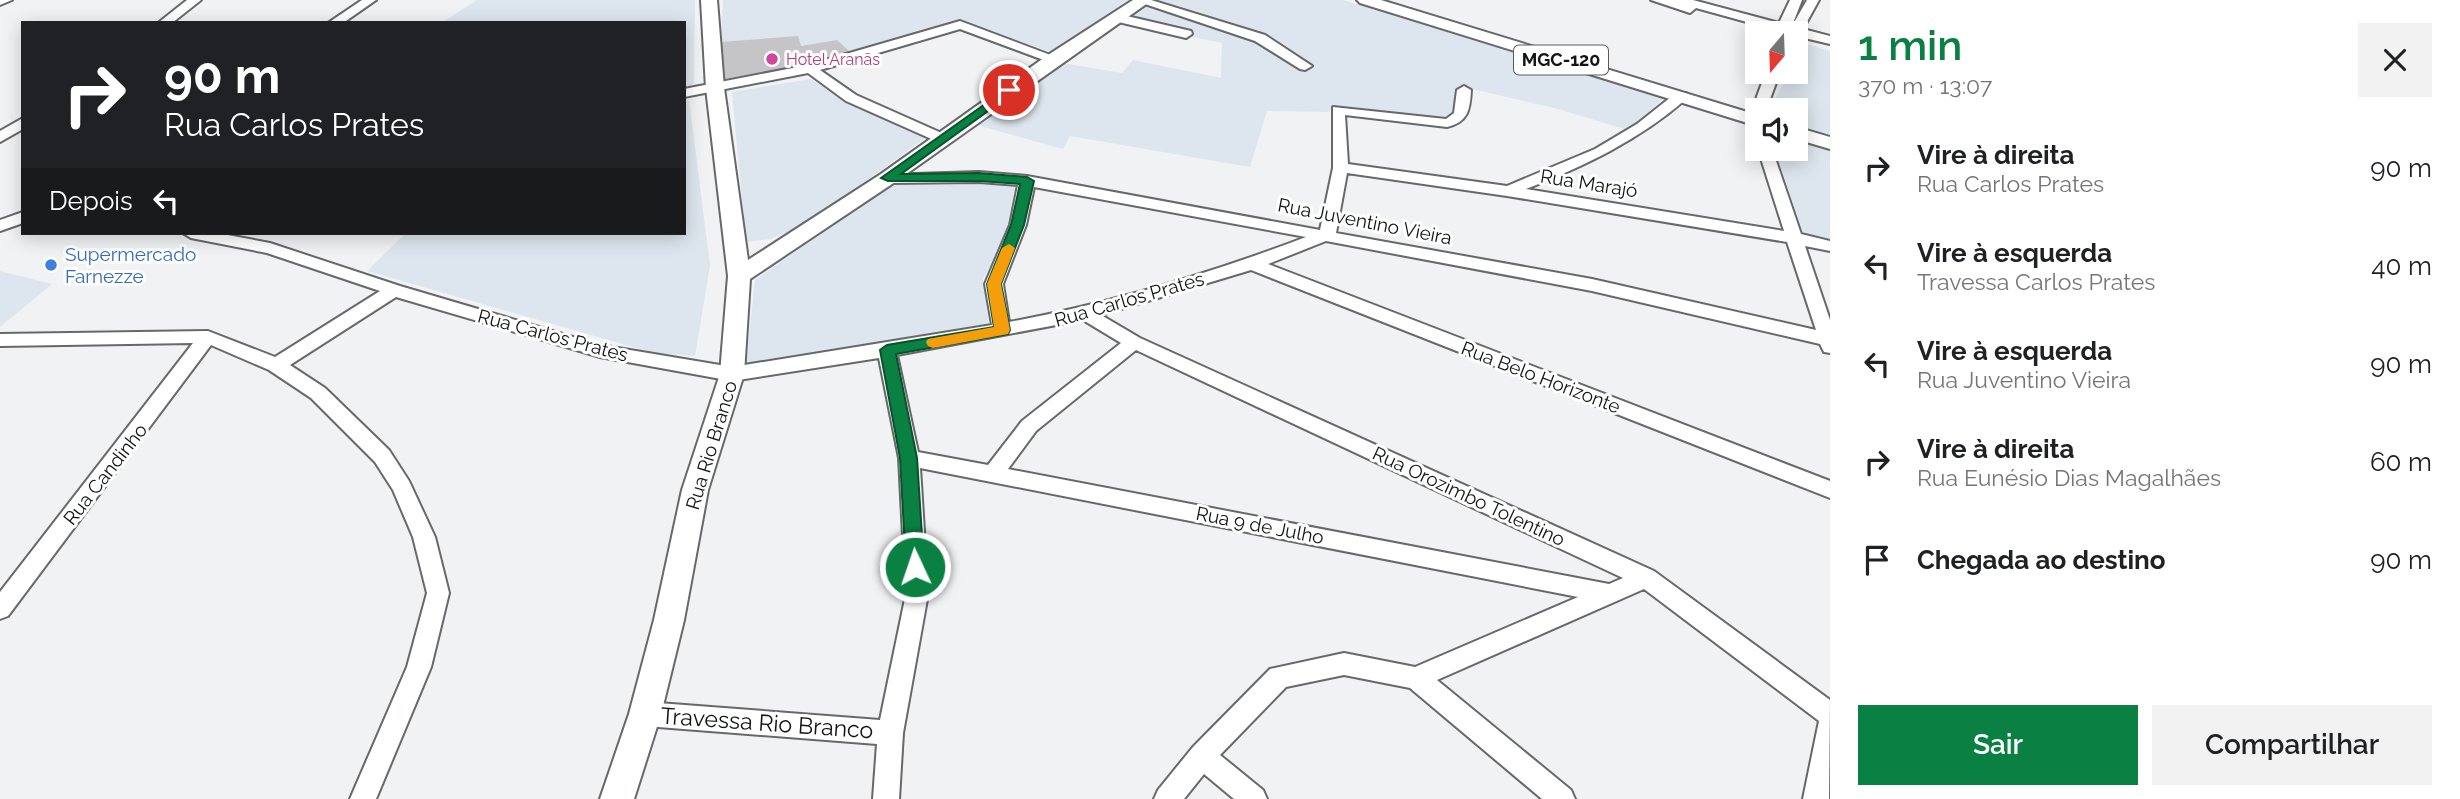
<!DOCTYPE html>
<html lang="pt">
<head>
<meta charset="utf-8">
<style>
	:root { --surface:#fff; --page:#f2f2f2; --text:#202124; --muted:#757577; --accent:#0b8043 }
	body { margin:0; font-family:Raleway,sans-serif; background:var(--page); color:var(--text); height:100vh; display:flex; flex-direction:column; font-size:26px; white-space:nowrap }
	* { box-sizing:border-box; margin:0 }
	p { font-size:23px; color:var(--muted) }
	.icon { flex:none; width:38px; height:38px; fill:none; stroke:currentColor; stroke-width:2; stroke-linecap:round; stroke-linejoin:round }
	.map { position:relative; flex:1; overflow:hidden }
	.sheet { display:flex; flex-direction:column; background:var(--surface); width:630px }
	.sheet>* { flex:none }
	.guide { position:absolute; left:21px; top:21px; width:665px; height:214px; border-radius:0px; box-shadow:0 4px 18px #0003; background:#202124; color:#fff; overflow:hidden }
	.needle { width:46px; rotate:199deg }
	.controls { position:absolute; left:1745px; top:21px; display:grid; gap:14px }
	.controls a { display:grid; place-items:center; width:63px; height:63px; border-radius:0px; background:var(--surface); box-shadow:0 4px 18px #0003; font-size:35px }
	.pin { position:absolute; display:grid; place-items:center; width:60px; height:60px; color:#fff; margin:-30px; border:4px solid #fff; border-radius:50%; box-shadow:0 2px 7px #0007 }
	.me { position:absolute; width:77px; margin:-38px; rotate:357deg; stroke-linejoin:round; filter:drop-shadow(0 0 5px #0008) }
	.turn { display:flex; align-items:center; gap:24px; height:147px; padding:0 28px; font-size:32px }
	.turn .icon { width:91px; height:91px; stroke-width:2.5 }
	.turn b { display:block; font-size:49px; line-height:60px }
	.then { display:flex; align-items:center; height:66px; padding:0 28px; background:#0003; gap:14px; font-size:26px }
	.round { display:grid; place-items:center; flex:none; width:74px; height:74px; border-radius:0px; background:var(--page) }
	.overview { display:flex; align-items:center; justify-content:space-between; height:119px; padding:0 28px }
	h1 { font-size:42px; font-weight:600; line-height:52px; color:var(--accent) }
	.primary-button { display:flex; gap:14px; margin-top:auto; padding:14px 28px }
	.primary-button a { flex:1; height:80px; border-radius:0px; background:var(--accent); color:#fff; font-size:28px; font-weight:600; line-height:80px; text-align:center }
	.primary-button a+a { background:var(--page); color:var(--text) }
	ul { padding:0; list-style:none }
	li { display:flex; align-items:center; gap:21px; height:98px; padding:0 28px }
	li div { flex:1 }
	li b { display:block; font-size:26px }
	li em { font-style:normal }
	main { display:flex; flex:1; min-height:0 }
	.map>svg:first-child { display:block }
	.built { fill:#dde6ee }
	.building { fill:#c5c4c6 }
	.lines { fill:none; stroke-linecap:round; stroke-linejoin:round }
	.minor-casing { stroke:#66686a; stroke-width:4 }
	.major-casing { stroke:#66686a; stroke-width:4 }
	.minor { fill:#fff; fill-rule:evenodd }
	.major { fill:#fff; fill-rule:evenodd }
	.route { fill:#0b8043; stroke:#07532c; stroke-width:2 }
	.slow { fill:#f59e0b }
	.hotel-dot { fill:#d1479c; stroke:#fff; stroke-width:2.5 }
	.shop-dot { fill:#3f7fe0; stroke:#fff; stroke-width:2.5 }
	.labels { text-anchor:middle; stroke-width:6; stroke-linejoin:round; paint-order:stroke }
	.far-hotel-label { font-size:16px; fill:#b23c85; stroke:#fff; text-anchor:start }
	.shield { fill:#fff; stroke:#5a5a5a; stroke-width:2 }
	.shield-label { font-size:18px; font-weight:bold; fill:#131414 }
	.street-label { font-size:19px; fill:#131414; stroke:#fff }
	.shop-label { font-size:19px; fill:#366cbe; stroke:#fff; text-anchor:start }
	.near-street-label { font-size:23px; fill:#131414; stroke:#fff }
</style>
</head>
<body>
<main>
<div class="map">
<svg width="1830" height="799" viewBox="0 0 1830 799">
	<rect width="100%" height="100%" fill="#f0f2f4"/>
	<!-- built -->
	<g class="built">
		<polygon points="477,0 695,0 694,85 684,87 684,23 441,23"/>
		<polygon points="723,0 1128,0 1051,52 960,20 795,67 724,79 721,42"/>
		<polygon points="1157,0 1343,0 1663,99 1628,130 1558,109 1459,86 1454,117 1442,120 1333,106 1329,112 1267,111 1250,167 1070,136 1063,149 977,125 1062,63 1122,73 1133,60 1221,78 1222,43 1124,23"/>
		<polygon points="1806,44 1830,51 1830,135 1796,124 1796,110 1769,110 1790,72 1796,72 1796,63"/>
		<polygon points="811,79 845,101 925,138 806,225 770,239 746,242 732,92"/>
		<polygon points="689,100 710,265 695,356 654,353 367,271 406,233 684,233 684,101"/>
		<polygon points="1796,141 1830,151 1830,240 1804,234 1774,149 1796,149"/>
		<polygon points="892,184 1015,185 1004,243 983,279 989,326 746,364 755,280"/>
		<polygon points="0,271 52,284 0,327"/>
	</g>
	<!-- building -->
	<polygon class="building" points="798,36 801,46 837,40 849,51 795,67 724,79 721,42"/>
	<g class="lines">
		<!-- minor casing -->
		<g class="minor-casing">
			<g id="minor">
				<polygon points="0,0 12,0 0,5"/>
				<polygon points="187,0 201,0 172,23 158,23"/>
				<polygon points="362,0 376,0 343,23 328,23"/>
				<polygon points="1151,0 1265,35 1312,66 1305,70 1300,69 1255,41 1136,1"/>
				<polygon points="1651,0 1693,0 1779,23 1790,0 1802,0 1792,26 1807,0 1819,0 1803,29 1830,36 1830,44 1796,36 1796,33 1775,33 1776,30 1696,8 1690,13"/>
				<polygon points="1114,13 1191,31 1192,34 1186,38 1110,20 1108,17"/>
				<polygon points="960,21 1061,59 1054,63 1049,62 960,29 820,70 856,95 946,135 948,138 946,141 936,141 846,101 808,73 684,97 684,89 808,65"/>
				<polygon points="1766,72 1780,72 1766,110 1754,113 1752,110"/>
				<path d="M 1464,86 L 1471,90 C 1470,110 1468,122 1447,127 L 1345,115 L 1348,164 L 1507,186 L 1595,149 L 1637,124 L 1676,93 L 1686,93 L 1686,99 C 1638,141 1584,166 1526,189 L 1784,231 L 1758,149 L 1772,149 L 1801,234 L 1830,241 L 1830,251 L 1805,246 L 1830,320 L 1830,353 L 1824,352 L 1820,344 L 1592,291 L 1326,241 L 1268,264 L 1830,481 L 1830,498 L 1251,270 L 1101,315 L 1140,338 L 1654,571 L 1830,700 L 1829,799 L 1803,799 L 1819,721 L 1644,589 L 1437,680 L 1571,790 L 1575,799 L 1542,799 L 1410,688 L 1344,675 L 1286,687 L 1220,755 L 1263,790 L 1267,799 L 1234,799 L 1204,774 L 1184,799 L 1154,799 L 1158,790 L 1193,747 L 1270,669 L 1344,653 L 1415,667 L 1578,597 L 920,468 L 928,594 L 903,733 L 899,799 L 873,799 L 877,744 L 645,726 L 636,722 L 633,714 L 636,706 L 645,702 L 880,720 L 906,594 L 899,458 L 879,358 L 732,381 L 600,357 L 396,297 L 290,365 L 325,388 L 389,450 L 409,481 L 435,537 L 449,593 L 431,667 L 376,799 L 350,799 L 407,667 L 427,593 L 413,537 L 393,490 L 375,462 L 311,398 L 269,370 L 211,345 L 8,616 L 0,619 L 0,592 L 193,343 L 0,346 L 0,334 L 208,331 L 275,357 L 380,291 L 267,253 L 191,238 L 183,233 L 217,233 L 270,243 L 400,286 L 600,345 L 732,367 L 992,325 L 985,284 L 1010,225 L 1018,185 L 979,182 L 888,183 L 883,181 L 880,178 L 883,175 L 979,172 L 1027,176 L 1320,230 L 1333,168 L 1333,107 L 1446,119 L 1454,113 L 1457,90 ZM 1347,173 L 1507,196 L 1787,242 L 1816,330 L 1592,279 L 1336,233 ZM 1034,187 L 1306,237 C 1209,274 1111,303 1009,322 L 1003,284 L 1026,225 ZM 1083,320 L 1121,343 L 1022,421 L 988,465 L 918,452 L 897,355 ZM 1136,350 L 1623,578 L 1609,584 L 1008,469 L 1036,431 Z"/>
				<polygon points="23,118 23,129 0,142 0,131"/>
				<polygon points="23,212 23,223 0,231 0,220"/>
			</g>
		</g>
		<!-- major casing -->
		<g class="major-casing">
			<g id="major">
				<polygon points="701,0 717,0 724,88 748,260 881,174 1048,55 1133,0 1152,0 895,182 750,279 744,374 708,490 684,620 661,714 634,799 600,799 629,714 654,620 682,490 720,374 728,276 706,88"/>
				<polygon points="1357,0 1381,0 1757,115 1757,126 1360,3"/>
				<polygon points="1796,127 1830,137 1830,149 1796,139"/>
			</g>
		</g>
		<!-- minor -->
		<use href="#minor" class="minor"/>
		<!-- major -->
		<use href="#major" class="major"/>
	</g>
	<!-- route -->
	<polygon class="route" points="1009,87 1013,88 1013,93 901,174 979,173 1027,177 1034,181 1024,225 1001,284 1010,330 1008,334 896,354 917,458 924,567 921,573 915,575 908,573 906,567 900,458 880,350 887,345 994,327 987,284 1011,225 1020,184 979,181 888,181 881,178"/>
	<!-- slow -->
	<polygon class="slow" points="1009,244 1015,248 1001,284 1010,330 1008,334 933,348 928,346 926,342 928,339 994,327 987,284 1002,248"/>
	<!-- markers -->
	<circle class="hotel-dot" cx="772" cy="59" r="7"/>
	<circle class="shop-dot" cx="51" cy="265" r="7"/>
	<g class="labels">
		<!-- far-hotel labels -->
		<g class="far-hotel-label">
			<text x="786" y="65">Hotel Aranãs</text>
		</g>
		<!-- shield labels -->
		<rect class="shield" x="1514" y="45.5" width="94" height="29" rx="5"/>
		<g class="shield-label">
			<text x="1561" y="66">MGC-120</text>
		</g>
		<!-- street labels -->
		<g class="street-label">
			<text transform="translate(1589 183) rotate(9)" y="7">Rua Marajó</text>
			<text transform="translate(1365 221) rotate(11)" y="7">Rua Juventino Vieira</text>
			<text transform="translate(1129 299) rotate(-16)" y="7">Rua Carlos Prates</text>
			<text transform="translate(553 335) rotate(15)" y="7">Rua Carlos Prates</text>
			<text transform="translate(1541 377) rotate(21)" y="7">Rua Belo Horizonte</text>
			<text transform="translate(711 445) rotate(-73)" y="7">Rua Rio Branco</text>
			<text transform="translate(105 474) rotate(-52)" y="7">Rua Candinho</text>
			<text transform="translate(1469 496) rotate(25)" y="7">Rua Orozimbo Tolentino</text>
			<text transform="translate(1260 525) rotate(11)" y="7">Rua 9 de Julho</text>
		</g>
		<!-- shop labels -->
		<g class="shop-label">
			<text x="65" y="261">Supermercado<tspan x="65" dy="22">Farnezze</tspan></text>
		</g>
		<!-- near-street labels -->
		<g class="near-street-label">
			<text transform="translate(767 723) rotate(4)" y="8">Travessa Rio Branco</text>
		</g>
	</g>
</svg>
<div class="controls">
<a><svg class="needle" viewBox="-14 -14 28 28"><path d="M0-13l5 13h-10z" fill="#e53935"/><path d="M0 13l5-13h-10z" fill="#757577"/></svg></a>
<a><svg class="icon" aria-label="sound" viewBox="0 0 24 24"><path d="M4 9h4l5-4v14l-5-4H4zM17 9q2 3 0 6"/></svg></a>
</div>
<div class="pin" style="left:1009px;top:90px;background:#d93025"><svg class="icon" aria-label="arrive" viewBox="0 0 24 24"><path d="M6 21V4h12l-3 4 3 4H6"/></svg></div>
<svg class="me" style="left:915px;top:567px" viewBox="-20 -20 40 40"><circle r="17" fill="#0b8043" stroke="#fff" stroke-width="3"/><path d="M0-11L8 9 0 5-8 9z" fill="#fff"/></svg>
<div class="guide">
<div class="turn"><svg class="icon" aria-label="right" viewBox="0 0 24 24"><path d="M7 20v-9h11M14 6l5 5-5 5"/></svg><div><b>90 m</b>Rua Carlos Prates</div></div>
<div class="then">Depois<svg class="icon" aria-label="left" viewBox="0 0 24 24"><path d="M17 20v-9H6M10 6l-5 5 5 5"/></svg></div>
</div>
</div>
<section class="sheet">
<div class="overview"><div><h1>1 min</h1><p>370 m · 13:07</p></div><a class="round"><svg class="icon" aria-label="close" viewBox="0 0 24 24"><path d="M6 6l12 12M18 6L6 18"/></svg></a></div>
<ul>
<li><svg class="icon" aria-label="right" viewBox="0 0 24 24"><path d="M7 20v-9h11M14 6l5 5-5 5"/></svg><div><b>Vire à direita</b><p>Rua Carlos Prates</p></div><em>90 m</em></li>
<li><svg class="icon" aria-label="left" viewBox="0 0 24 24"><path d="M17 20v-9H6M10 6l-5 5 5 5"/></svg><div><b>Vire à esquerda</b><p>Travessa Carlos Prates</p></div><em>40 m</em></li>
<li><svg class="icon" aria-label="left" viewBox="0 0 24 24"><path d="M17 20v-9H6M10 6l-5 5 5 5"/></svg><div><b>Vire à esquerda</b><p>Rua Juventino Vieira</p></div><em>90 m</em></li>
<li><svg class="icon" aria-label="right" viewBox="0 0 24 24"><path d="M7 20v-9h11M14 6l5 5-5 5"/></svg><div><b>Vire à direita</b><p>Rua Eunésio Dias Magalhães</p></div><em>60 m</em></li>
<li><svg class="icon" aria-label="arrive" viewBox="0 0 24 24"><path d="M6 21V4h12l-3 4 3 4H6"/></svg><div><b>Chegada ao destino</b></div><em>90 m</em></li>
</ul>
<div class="primary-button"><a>Sair</a><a>Compartilhar</a></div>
</section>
</main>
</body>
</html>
